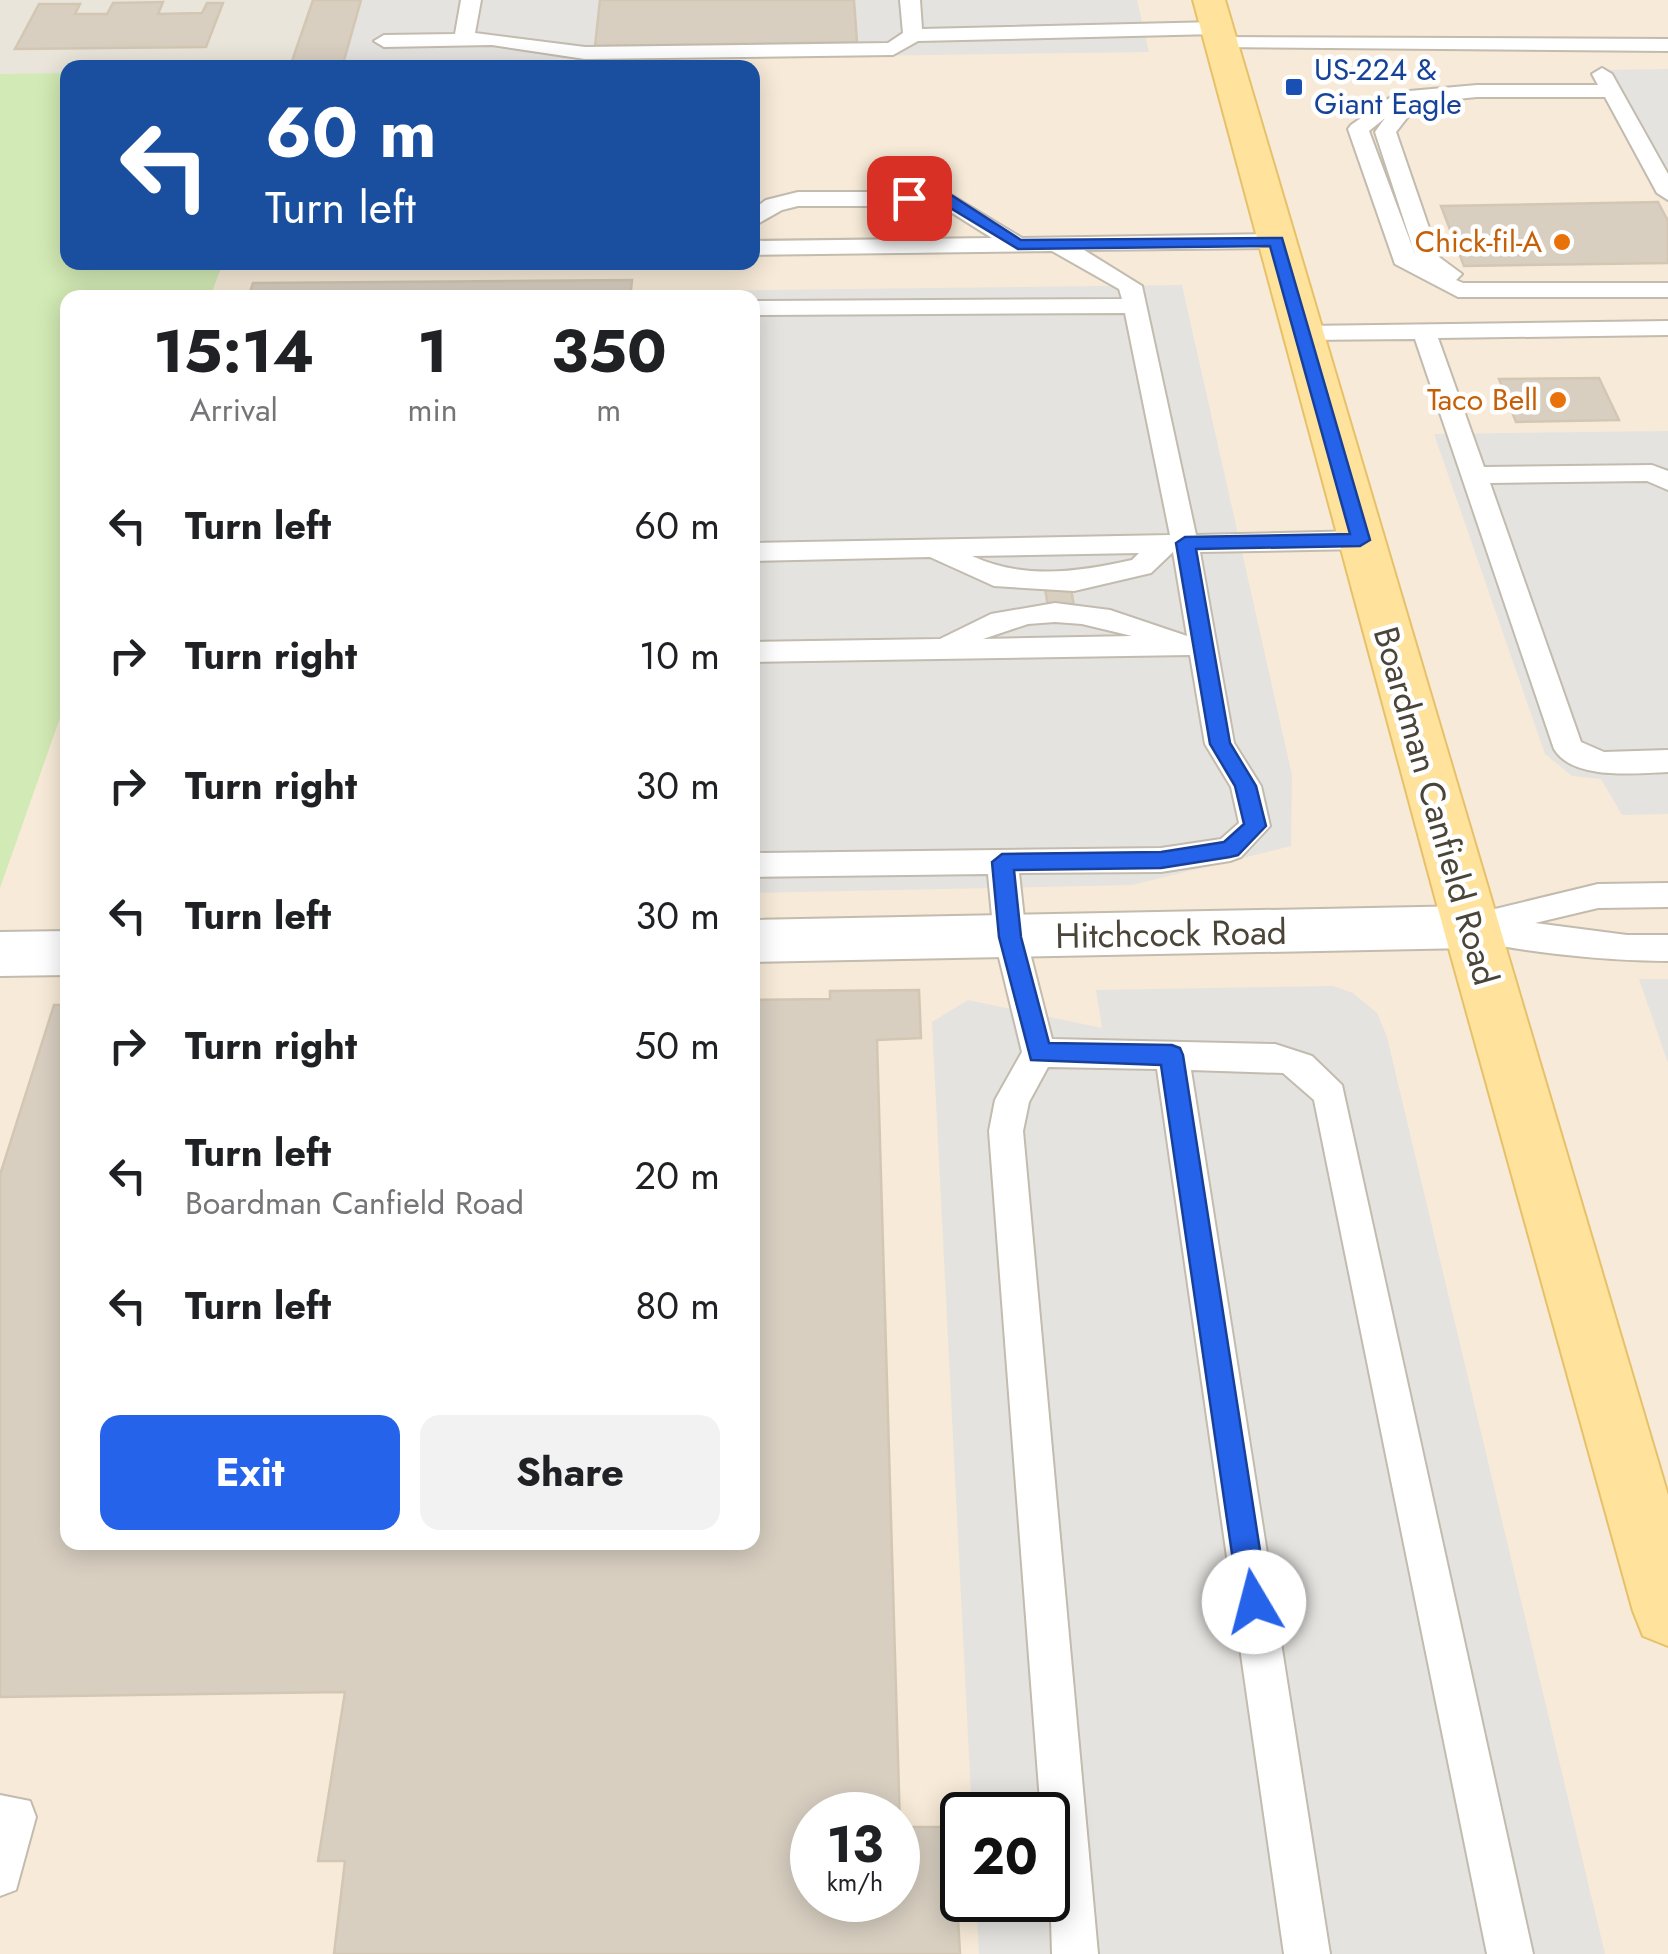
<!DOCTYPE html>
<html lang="en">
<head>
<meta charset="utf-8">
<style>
	:root { --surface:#fff; --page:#f2f2f2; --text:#202124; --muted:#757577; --accent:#2563eb }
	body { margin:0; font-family:Jost,sans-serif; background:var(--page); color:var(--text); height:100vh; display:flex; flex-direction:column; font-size:38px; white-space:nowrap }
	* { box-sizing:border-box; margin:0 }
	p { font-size:32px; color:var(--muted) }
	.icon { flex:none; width:55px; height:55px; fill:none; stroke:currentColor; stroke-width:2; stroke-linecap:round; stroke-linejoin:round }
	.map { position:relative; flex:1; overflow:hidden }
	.side { position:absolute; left:60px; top:290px; width:700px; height:1260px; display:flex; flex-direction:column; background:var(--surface); border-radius:20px; box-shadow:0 5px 25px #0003 }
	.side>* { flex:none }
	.guide { position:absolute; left:60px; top:60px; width:700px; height:210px; border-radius:20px; box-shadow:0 5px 25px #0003; background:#1a4fa0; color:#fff; overflow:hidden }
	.speed { position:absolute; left:790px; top:1792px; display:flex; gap:20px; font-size:50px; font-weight:700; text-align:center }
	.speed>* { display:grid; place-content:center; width:130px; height:130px; border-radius:50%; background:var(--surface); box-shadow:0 5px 25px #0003; line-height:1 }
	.speed small { font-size:25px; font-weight:400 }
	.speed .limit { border:5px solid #111; border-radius:15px; background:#fff; color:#111 }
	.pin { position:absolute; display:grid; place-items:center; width:85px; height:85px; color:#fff; margin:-42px; border-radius:20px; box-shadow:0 5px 15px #0006 }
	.me { position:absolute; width:110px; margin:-55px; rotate:352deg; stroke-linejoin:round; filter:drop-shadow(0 0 8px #0008) }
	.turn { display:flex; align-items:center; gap:35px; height:210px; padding:0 40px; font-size:45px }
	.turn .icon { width:130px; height:130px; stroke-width:2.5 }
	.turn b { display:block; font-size:70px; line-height:85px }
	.eta { display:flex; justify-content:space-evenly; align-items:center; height:170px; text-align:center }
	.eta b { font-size:60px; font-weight:700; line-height:70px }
	.button { display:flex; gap:20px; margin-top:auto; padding:20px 40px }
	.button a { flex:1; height:115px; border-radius:20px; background:var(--accent); color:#fff; font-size:40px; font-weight:700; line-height:115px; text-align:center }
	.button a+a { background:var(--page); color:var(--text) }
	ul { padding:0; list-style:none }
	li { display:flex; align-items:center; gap:30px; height:130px; padding:0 40px }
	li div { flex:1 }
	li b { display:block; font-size:38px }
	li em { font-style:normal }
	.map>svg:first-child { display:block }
	.residential { fill:#eae5da }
	.commercial { fill:#f7ead8; fill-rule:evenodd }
	.green { fill:#d2eab5 }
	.parking { fill:#e5e3e0 }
	.building { fill:#d8cfc1; stroke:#d3c7b4; stroke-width:2.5; fill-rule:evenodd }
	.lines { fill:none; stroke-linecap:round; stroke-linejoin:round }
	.service-casing { stroke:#c2bbae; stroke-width:4 }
	.tertiary-casing { stroke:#c2bbae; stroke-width:4 }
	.primary-casing { stroke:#e6c16a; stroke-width:4 }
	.service { fill:#fff; fill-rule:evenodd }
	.tertiary { fill:#fff; fill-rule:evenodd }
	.primary { fill:#ffe39c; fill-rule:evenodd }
	.route { fill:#2563eb; stroke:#184099; stroke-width:2.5 }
	.transit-dot { fill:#1a4fb4; stroke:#fff; stroke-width:4 }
	.food-dot { fill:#e8710a; stroke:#fff; stroke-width:4 }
	.labels { text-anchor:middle; stroke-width:9; stroke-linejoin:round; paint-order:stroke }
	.far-transit-label { font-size:30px; fill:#164399; stroke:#fff; text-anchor:start }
	.far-food-label { font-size:30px; fill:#c56008; stroke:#fff; text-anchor:end }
	.street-label { font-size:35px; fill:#4b4439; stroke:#fff }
</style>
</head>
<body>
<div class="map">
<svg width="1668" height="1954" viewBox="0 0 1668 1954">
	<rect width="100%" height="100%" fill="#f6f3ec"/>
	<!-- residential -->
	<polygon class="residential" points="0,0 313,0 290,67 68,68 68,262 223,263 210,297 68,298 67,698 0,888"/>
	<!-- commercial -->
	<path class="commercial" d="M 313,0 L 1668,0 L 1668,1954 L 0,1954 L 0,888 L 67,698 L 68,1542 L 752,1542 L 752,298 L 210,297 L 223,263 L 752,262 L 752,68 L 290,67 ZM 812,1815 L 898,1815 L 898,1900 L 812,1900 ZM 962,1815 L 1048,1815 L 1048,1900 L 962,1900 Z"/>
	<!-- green -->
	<polygon class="green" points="67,73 68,262 223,263 210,297 68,298 67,698 0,888 0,74"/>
	<!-- parking -->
	<g class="parking">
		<polygon points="361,0 600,0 595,59 343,64"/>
		<polygon points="854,0 1137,0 1149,52 858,56"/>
		<polygon points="1668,69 1668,193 1600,70"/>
		<polygon points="284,262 566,262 566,266 282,268"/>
		<polygon points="1182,285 1292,775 1291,846 1132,885 753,893 752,298 667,298 668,291"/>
		<polygon points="1668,431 1668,814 1622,815 1601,779 1572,776 1545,754 1434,434"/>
		<polygon points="1639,979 1668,979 1668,1063"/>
		<polygon points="1333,986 1353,993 1377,1013 1387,1037 1605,1954 979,1954 976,1900 1048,1900 1048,1815 972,1815 932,1022 968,1000 1102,1028 1096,990"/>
	</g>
	<!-- building -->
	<g class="building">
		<polygon points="313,0 361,0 343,64 291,64"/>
		<polygon points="600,0 854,0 857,42 595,46"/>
		<polygon points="163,2 158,14 202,13 207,3 223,3 206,47 15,49 39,4 80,4 75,14 107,14 113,3"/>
		<polygon points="1658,202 1668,221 1668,263 1464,266 1441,206"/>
		<polygon points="632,280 630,298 248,298 253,283"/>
		<polygon points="1599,378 1619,420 1516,422 1499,379"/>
		<polygon points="1045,589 1071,589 1074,606 1048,606"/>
		<path d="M 919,990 L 921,1038 L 877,1040 L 900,1827 L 953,1827 L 960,1954 L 334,1954 L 345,1861 L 318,1861 L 345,1692 L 0,1697 L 0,1175 L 54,1005 L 68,1005 L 68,1542 L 752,1542 L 752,1000 L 830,999 L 830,991 ZM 812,1815 L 898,1815 L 898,1900 L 812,1900 Z"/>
	</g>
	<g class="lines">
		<!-- service casing -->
		<g class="service-casing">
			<g id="service">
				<polygon points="461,0 481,0 475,33 585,47 888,43 903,33 900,0 920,0 922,29 1217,22 1227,28 1217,34 918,41 893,55 585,59 492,45 384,47 374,41 384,35 455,34"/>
				<polygon points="1222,37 1668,39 1668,51 1215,47 1212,43"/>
				<path d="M 1602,68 L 1612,74 L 1668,174 L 1668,200 L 1657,193 L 1605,97 L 1477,97 L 1416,103 L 1423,108 L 1410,114 L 1396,132 L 1439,257 L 1462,274 L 1456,280 L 1463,283 L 1668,283 L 1668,297 L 1458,297 L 1395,264 L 1348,129 L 1351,125 L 1398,92 L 1477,85 L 1598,85 L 1592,74 ZM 1385,118 L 1375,132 L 1416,257 L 1369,131 Z"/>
				<path d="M 798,192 L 946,192 L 1022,238 L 1277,234 L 1288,241 L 1277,248 L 1084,250 L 1142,286 L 1196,535 L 1361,531 L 1374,540 L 1361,549 L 1200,552 L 1234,743 L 1261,786 L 1270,826 L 1241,857 L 1230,861 L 1161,872 L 1019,873 L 1026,937 L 1052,1039 L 1275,1044 L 1312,1056 L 1342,1085 L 1533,1954 L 1487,1954 L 1314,1100 L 1283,1073 L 1191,1070 L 1330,1954 L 1284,1954 L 1157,1069 L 1048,1067 L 1029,1102 L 1023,1131 L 1098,1954 L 1052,1954 L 1048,1815 L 1041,1815 L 989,1131 L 995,1100 L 1022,1052 L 994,937 L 988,874 L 752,877 L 752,853 L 1161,848 L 1221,839 L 1239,823 L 1231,787 L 1205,744 L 1190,655 L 752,662 L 752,642 L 940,639 L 991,614 L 1055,603 L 1110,610 L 1187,636 L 1173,552 L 1151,573 L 1074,591 L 994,586 L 930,557 L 752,561 L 752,543 L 1170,535 L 1125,313 L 752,315 L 752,301 L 1122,299 L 1119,289 L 1052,251 L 752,255 L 752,241 L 992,238 L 941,206 L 798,206 L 782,210 L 752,227 L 752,210 L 766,200 ZM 1139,553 L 1132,560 C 1078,572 1024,580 972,556 ZM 1055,622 L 1082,624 L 1132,636 L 983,639 L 1028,624 Z"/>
				<path d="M 1668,321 L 1668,335 L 1438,338 L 1484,467 L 1652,465 L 1668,471 L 1668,490 L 1647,481 L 1490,483 L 1581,742 L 1604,752 L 1668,750 L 1668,772 C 1637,773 1573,781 1554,749 L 1415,339 L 1303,340 L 1291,333 L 1303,326 Z"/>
				<path d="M 1668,883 L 1668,907 L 1598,908 L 1535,923 L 1627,935 L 1668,935 L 1668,961 C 1611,961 1510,952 1459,936 L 1454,927 L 1459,918 L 1470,915 L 1598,884 Z"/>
				<polygon points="0,1795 30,1801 36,1817 16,1890 0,1896"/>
			</g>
		</g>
		<!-- tertiary casing -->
		<g class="tertiary-casing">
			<g id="tertiary">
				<polygon points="1470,906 1489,912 1497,927 1489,942 1470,948 752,962 752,920"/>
				<polygon points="68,931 68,975 0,976 0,932"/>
			</g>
		</g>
		<!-- primary casing -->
		<g class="primary-casing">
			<polygon id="primary" points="1193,0 1225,0 1668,1495 1668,1646 1643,1636 1633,1611 1443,927"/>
		</g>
		<!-- service -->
		<use href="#service" class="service"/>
		<!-- tertiary -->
		<use href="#tertiary" class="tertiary"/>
		<!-- primary -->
		<use href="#primary" class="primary"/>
	</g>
	<!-- route -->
	<polygon class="route" points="909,194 951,195 1021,240 1282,238 1370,540 1360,546 1196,549 1230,743 1256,786 1266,826 1238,855 1230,857 1161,868 1014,870 1021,937 1049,1043 1172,1045 1180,1048 1183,1055 1268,1602 1264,1612 1254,1617 1244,1612 1239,1602 1161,1065 1031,1060 999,937 992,862 1002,854 1161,852 1224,842 1244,824 1235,786 1210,744 1176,543 1185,537 1350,534 1270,246 1018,249 942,203 903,202 901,198"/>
	<!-- markers -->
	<rect class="transit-dot" x="1284" y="77" width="20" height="20" rx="5"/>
	<g class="food-dot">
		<circle cx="1562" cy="242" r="10"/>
		<circle cx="1558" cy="400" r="10"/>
	</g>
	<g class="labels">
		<!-- far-transit labels -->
		<g class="far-transit-label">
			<text x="1314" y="80">US-224 &amp;<tspan x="1314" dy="34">Giant Eagle</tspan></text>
		</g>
		<!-- far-food labels -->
		<g class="far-food-label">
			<text x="1542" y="252">Chick-fil-A</text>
			<text x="1538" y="410">Taco Bell</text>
		</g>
		<!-- street labels -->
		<g class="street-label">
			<text transform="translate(1436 806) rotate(74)" y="12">Boardman Canfield Road</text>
			<text transform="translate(1171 934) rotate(-1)" y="12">Hitchcock Road</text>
		</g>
	</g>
</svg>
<div class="speed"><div>13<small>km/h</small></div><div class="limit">20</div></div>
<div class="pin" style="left:909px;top:198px;background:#d93025"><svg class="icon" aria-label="arrive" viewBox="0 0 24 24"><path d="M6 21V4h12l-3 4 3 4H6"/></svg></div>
<svg class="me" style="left:1254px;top:1602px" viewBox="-20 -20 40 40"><circle r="19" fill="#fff"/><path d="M0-13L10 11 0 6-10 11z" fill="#2563eb"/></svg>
<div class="guide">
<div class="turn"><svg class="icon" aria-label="left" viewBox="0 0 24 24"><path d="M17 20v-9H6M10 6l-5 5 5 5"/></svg><div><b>60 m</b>Turn left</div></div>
</div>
<section class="side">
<div class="eta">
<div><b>15:14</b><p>Arrival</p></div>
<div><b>1</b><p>min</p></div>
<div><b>350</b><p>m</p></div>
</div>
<ul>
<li><svg class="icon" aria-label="left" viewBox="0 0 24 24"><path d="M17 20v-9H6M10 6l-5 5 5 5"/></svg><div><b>Turn left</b></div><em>60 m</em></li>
<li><svg class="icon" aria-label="right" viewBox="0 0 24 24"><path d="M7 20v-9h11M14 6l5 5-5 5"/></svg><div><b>Turn right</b></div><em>10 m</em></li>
<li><svg class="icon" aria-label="right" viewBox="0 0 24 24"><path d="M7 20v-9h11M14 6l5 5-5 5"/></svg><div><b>Turn right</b></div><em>30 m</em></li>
<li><svg class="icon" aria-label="left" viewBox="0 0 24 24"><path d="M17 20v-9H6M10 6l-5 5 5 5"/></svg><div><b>Turn left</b></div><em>30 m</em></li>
<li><svg class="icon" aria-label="right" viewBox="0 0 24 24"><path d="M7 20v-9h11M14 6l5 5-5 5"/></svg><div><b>Turn right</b></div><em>50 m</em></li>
<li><svg class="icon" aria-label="left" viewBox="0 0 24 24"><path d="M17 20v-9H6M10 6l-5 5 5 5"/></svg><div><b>Turn left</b><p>Boardman Canfield Road</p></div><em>20 m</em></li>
<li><svg class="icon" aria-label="left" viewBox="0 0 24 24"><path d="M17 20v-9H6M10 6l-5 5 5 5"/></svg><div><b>Turn left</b></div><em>80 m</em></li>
</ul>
<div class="button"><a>Exit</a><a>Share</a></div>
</section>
</div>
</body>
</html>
